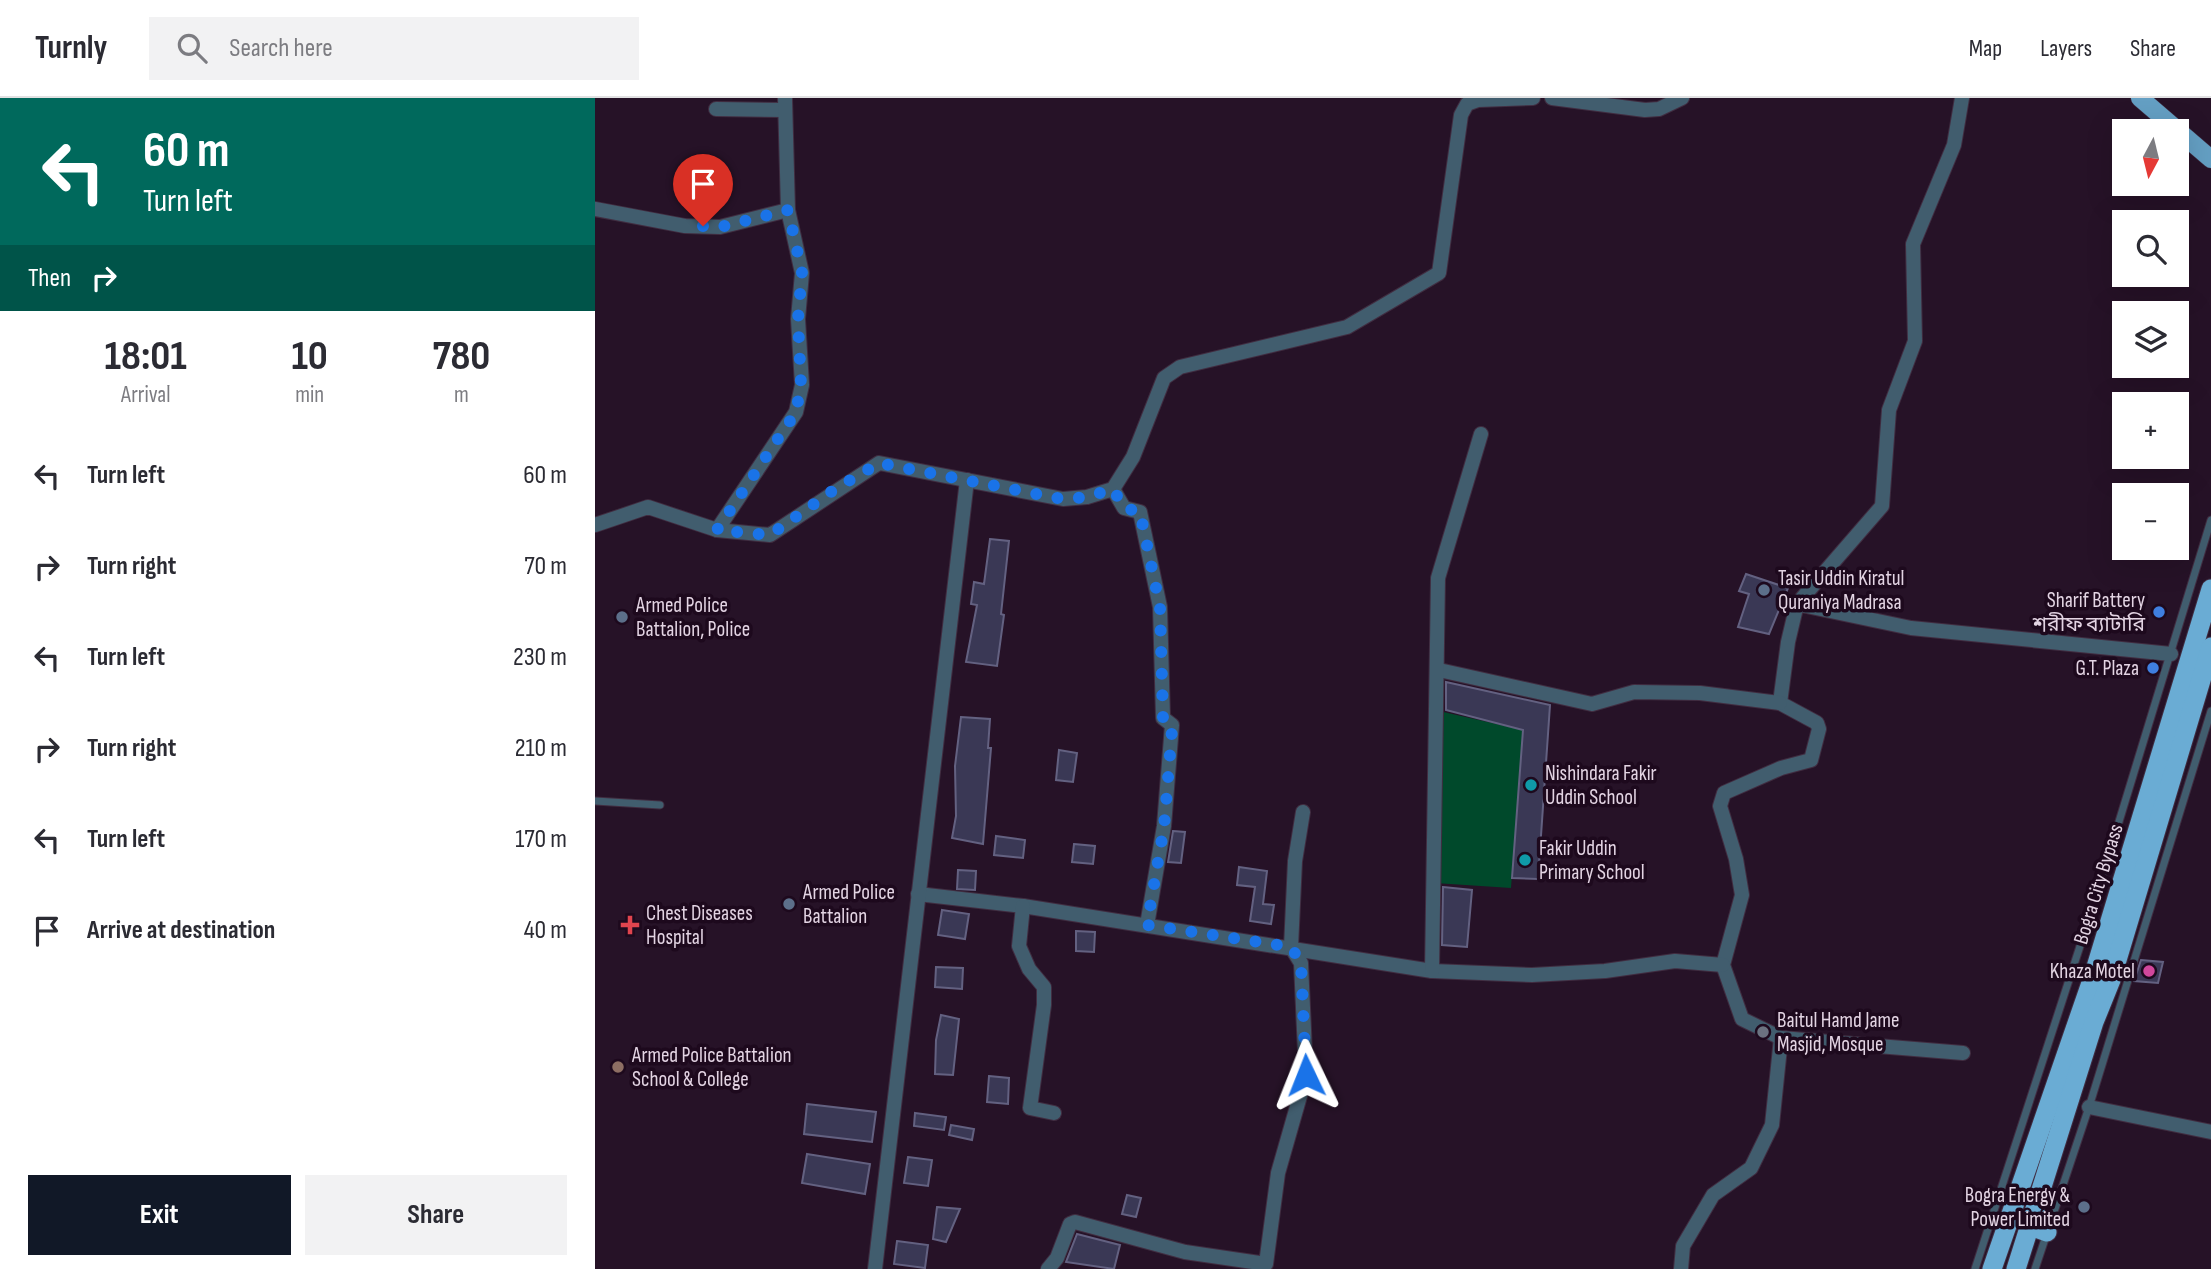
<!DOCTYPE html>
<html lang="en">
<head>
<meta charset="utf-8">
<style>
	:root { --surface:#fff; --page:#f2f2f3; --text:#2b2b33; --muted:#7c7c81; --line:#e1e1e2; --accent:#111827 }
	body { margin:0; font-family:"Sofia Sans Condensed","Noto Sans Bengali",sans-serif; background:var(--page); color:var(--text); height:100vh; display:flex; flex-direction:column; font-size:26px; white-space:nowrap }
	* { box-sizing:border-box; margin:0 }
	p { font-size:23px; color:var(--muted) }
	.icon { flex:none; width:38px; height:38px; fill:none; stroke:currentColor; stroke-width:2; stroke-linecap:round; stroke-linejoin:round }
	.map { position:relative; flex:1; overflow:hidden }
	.details { display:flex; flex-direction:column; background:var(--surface); width:595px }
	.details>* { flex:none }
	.hud { background:#00695c; color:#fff; overflow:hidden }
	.needle { width:46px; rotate:187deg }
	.controls { position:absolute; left:1517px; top:21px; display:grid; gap:14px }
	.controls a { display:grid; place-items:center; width:77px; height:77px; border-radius:0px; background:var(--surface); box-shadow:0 7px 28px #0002; font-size:35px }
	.pin { position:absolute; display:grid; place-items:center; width:60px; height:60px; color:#fff; margin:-72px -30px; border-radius:50% 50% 50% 0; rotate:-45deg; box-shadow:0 0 7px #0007 }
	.pin .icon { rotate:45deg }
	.me { position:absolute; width:77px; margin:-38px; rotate:358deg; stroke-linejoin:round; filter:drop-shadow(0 0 5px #0008) }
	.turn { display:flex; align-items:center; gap:24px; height:147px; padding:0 28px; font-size:32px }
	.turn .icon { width:91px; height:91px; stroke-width:2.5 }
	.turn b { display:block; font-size:49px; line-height:60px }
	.then { display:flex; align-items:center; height:66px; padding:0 28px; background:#0003; gap:14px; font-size:26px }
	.eta { display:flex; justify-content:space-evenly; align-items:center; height:119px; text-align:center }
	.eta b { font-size:42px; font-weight:700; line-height:49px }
	.action { display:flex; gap:14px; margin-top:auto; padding:14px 28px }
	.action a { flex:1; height:80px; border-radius:0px; background:var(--accent); color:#fff; font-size:28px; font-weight:700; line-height:80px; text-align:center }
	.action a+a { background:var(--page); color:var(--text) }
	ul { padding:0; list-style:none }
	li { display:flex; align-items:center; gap:21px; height:91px; padding:0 28px }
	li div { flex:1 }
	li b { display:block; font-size:26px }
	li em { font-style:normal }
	header { display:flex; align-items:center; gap:42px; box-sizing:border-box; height:98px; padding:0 35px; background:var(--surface); border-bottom:2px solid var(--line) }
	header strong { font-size:33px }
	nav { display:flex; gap:38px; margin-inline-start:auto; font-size:24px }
	.search { width:490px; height:63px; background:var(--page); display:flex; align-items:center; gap:18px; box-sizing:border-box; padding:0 24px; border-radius:0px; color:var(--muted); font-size:26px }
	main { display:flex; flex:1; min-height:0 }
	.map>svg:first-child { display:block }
	.green { fill:#00492b }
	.building { fill:#3a3855; stroke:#636181; stroke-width:2 }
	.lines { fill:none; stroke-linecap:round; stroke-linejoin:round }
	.service-casing { stroke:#402d41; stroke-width:9 }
	.minor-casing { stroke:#402d41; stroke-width:16 }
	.primary-casing { stroke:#402d41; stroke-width:19 }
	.trunk-casing { stroke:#402d41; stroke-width:21 }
	.service { stroke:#415d6e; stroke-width:7 }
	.minor { stroke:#415d6e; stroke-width:14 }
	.primary { stroke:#649fc3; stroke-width:18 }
	.trunk { stroke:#6aacd4; stroke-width:19 }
	.route { stroke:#1a73e8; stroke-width:12; stroke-dasharray:0 21.6 }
	.service-dot { fill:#5c6f8a; stroke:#1d091d; stroke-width:2.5 }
	.shop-dot { fill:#3f7fe0; stroke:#1d091d; stroke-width:2.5 }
	.culture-dot { fill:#0f9aa8; stroke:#1d091d; stroke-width:2.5 }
	.health-dot { fill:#e0444e; stroke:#1d091d; stroke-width:2.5 }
	.hotel-dot { fill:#d1479c; stroke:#1d091d; stroke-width:2.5 }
	.worship-dot { fill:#6b7280; stroke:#1d091d; stroke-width:2.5 }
	.education-dot { fill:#8d6e63; stroke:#1d091d; stroke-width:2.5 }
	.labels { text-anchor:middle; stroke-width:7; stroke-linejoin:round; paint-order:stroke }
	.poi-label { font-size:21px; fill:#e3d4e3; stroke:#1d091d; text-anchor:start }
	.street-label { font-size:21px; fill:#e3d4e3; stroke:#1d091d }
</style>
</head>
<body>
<header>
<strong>Turnly</strong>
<div class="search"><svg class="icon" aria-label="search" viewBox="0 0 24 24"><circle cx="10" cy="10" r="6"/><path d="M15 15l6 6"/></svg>Search here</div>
<nav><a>Map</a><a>Layers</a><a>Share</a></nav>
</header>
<main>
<section class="details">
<div class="hud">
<div class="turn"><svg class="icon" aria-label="left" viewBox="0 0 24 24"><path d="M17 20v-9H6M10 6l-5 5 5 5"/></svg><div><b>60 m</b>Turn left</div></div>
<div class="then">Then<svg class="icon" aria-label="right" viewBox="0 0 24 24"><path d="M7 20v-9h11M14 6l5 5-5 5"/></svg></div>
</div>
<div class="eta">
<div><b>18:01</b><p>Arrival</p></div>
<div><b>10</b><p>min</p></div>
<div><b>780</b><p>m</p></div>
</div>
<ul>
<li><svg class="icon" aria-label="left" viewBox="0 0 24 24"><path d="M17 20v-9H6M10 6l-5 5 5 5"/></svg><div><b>Turn left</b></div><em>60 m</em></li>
<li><svg class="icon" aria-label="right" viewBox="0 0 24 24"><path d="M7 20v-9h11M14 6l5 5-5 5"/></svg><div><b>Turn right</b></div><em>70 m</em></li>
<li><svg class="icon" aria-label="left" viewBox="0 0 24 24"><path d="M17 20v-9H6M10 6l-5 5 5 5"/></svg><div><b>Turn left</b></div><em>230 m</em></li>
<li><svg class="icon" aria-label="right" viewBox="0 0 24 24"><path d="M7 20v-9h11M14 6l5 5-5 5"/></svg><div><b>Turn right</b></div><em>210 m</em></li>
<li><svg class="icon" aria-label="left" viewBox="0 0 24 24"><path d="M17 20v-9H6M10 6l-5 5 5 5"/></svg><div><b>Turn left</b></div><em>170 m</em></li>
<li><svg class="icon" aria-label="arrive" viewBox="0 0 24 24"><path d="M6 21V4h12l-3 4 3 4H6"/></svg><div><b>Arrive at destination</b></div><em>40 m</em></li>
</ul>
<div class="action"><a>Exit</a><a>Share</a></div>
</section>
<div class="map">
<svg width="1616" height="1171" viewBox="0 0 1616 1171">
	<rect width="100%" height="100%" fill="#261227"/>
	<!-- green -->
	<polygon class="green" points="844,613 928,632 916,790 840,785"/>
	<!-- building -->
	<g class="building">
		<polygon points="395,441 414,443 406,516 409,517 402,568 371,564 382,507 376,506 379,484 389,486"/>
		<polygon points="1151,476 1193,490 1174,536 1143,529 1154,496 1144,493"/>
		<polygon points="851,584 955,607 943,781 917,780 928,632 851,612"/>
		<polygon points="366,619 395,621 393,650 396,650 388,746 357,740 361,718 360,668"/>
		<polygon points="464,652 482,655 478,684 461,682"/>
		<polygon points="578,733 590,734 586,765 573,764"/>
		<polygon points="401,738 430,742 428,760 399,757"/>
		<polygon points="479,746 500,748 498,766 477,764"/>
		<polygon points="644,769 672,773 668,806 679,807 676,826 655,823 660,789 642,787"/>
		<polygon points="363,772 381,773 380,792 362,791"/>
		<polygon points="848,789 877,792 872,849 847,847"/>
		<polygon points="347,812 374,816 370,841 343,837"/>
		<polygon points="481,833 500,834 499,854 481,853"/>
		<polygon points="1546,862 1568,864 1563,885 1539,883"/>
		<polygon points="341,869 368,870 367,891 340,889"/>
		<polygon points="346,917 364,921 358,977 340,976 341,942"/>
		<polygon points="394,978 414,980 413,1006 392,1004"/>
		<polygon points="212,1006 281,1014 277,1044 209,1036"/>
		<polygon points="320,1015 351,1019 349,1032 319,1028"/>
		<polygon points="356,1027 379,1031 377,1042 354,1037"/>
		<polygon points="212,1056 275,1066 270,1096 207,1085"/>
		<polygon points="313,1059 337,1062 333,1088 309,1085"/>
		<polygon points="532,1097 546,1100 541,1119 527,1116"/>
		<polygon points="342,1109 365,1111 351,1144 338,1141"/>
		<polygon points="482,1136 525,1147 519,1171 471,1164"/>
		<polygon points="302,1143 333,1147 330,1170 299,1166"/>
	</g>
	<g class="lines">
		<!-- service casing -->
		<g class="service-casing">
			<g id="service">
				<polyline points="0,703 65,707"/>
				<polyline points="1380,1171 1501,799 1616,422"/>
				<polyline points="1440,1171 1494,1009 1616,613"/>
			</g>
		</g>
		<!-- minor casing -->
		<g class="minor-casing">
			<g id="minor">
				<polyline points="957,0 1050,12 1064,11 1087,0"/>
				<polyline points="1367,0 1359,47 1318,146 1320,243 1294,312 1287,408 1202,506 1193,544 1185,605 1222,625 1224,631 1216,662 1186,670 1129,695 1125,708 1141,761 1147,797 1128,867 1147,921 1186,940 1368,955"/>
				<polyline points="121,11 190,12"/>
				<polyline points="0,111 90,128 125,129 193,112"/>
				<polyline points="518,391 529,410 545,414 565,509 568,620 577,627 569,728 552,827"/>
				<polyline points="0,427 53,409 122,432 175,437 284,365 468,401 492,399 518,391 538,359 569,280 585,269 752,229 844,175 866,17 872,6 883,2 938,0"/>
				<polyline points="122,432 201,314 207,287 203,221 207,175 193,112 190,0"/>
				<polyline points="1202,506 1316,530 1576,556"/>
				<polyline points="844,572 997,606 1039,594 1105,595 1185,605"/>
				<polyline points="323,796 428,808 837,873 937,877 1010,873 1080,863 1128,867"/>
				<polyline points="428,808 424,848 434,871 449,889 449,907 435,1010 459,1015"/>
				<polyline points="837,873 843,480 886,336"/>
				<polyline points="1494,1009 1616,1034"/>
				<polyline points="280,1171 372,382"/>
				<polyline points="453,1171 462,1160 475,1126 480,1124 590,1154 671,1166 683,1075 711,977 706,865 696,849 700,763 708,714"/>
				<polyline points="1086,1171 1088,1148 1118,1097 1156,1070 1177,1027 1186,940"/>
			</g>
		</g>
		<!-- primary casing -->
		<g class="primary-casing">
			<polyline id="primary" points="1545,0 1616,61"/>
		</g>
		<!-- trunk casing -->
		<g class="trunk-casing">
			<g id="trunk">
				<polyline points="1435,1128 1452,1134"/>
				<polyline points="1397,1171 1498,879 1616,491"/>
				<polyline points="1421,1171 1499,924 1516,882 1616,549"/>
			</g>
		</g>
		<!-- service -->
		<use href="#service" class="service"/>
		<!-- minor -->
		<use href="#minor" class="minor"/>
		<!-- primary -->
		<use href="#primary" class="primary"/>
		<!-- trunk -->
		<use href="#trunk" class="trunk"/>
	</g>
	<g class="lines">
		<!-- route -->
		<polyline class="route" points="108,128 125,129 193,112 207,174 203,221 206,287 201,314 122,432 175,437 240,391 284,365 467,401 492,399 518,391 529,410 545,414 565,509 568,620 577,627 577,632 569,729 552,827 696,849 706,865 711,977"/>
	</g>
	<!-- markers -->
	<g class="service-dot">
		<circle cx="1169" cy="492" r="7"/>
		<circle cx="27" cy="519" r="7"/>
		<circle cx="194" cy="806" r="7"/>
		<circle cx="1489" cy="1109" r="7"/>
	</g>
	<g class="shop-dot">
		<circle cx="1564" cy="514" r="7"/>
		<circle cx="1558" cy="570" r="7"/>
	</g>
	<g class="culture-dot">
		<circle cx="936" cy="687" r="7"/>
		<circle cx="930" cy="762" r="7"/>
	</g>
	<path class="health-dot" d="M31.5 816.5h7v7h7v7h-7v7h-7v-7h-7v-7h7z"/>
	<circle class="hotel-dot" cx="1554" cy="873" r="7"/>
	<circle class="worship-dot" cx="1168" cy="934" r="7"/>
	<circle class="education-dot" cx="23" cy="969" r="7"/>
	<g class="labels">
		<!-- poi labels -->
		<g class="poi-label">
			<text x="1183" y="487">Tasir Uddin Kiratul<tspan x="1183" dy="24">Quraniya Madrasa</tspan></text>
			<text x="1550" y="509" text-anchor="end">Sharif Battery<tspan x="1550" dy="24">শরীফ ব্যাটারি</tspan></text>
			<text x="41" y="514">Armed Police<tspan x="41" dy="24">Battalion, Police</tspan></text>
			<text x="1544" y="577" text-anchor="end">G.T. Plaza</text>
			<text x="950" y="682">Nishindara Fakir<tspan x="950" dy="24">Uddin School</tspan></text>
			<text x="944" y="757">Fakir Uddin<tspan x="944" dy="24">Primary School</tspan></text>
			<text x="208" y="801">Armed Police<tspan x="208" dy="24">Battalion</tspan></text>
			<text x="51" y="822">Chest Diseases<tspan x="51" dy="24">Hospital</tspan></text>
			<text x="1540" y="880" text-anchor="end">Khaza Motel</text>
			<text x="1182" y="929">Baitul Hamd Jame<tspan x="1182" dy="24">Masjid, Mosque</tspan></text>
			<text x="37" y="964">Armed Police Battalion<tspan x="37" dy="24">School &amp; College</tspan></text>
			<text x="1475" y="1104" text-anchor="end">Bogra Energy &amp;<tspan x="1475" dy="24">Power Limited</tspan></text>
		</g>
		<!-- street labels -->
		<g class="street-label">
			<text transform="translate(1503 786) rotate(-73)" y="7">Bogra City Bypass</text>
		</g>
	</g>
</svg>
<div class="controls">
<a><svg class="needle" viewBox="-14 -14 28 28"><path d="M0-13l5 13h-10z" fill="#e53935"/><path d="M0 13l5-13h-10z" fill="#7c7c81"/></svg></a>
<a><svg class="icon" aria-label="search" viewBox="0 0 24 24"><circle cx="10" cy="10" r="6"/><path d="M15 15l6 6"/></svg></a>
<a><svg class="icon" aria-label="layers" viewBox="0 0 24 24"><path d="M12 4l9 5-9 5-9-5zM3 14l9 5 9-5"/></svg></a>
<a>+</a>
<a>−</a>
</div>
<div class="pin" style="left:108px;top:128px;background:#d93025"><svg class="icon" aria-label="arrive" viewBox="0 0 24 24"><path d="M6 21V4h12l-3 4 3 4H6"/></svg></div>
<svg class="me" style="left:711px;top:977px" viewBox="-20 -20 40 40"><path d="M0-17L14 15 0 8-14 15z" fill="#1a73e8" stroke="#fff" stroke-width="4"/></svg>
</div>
</main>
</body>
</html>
